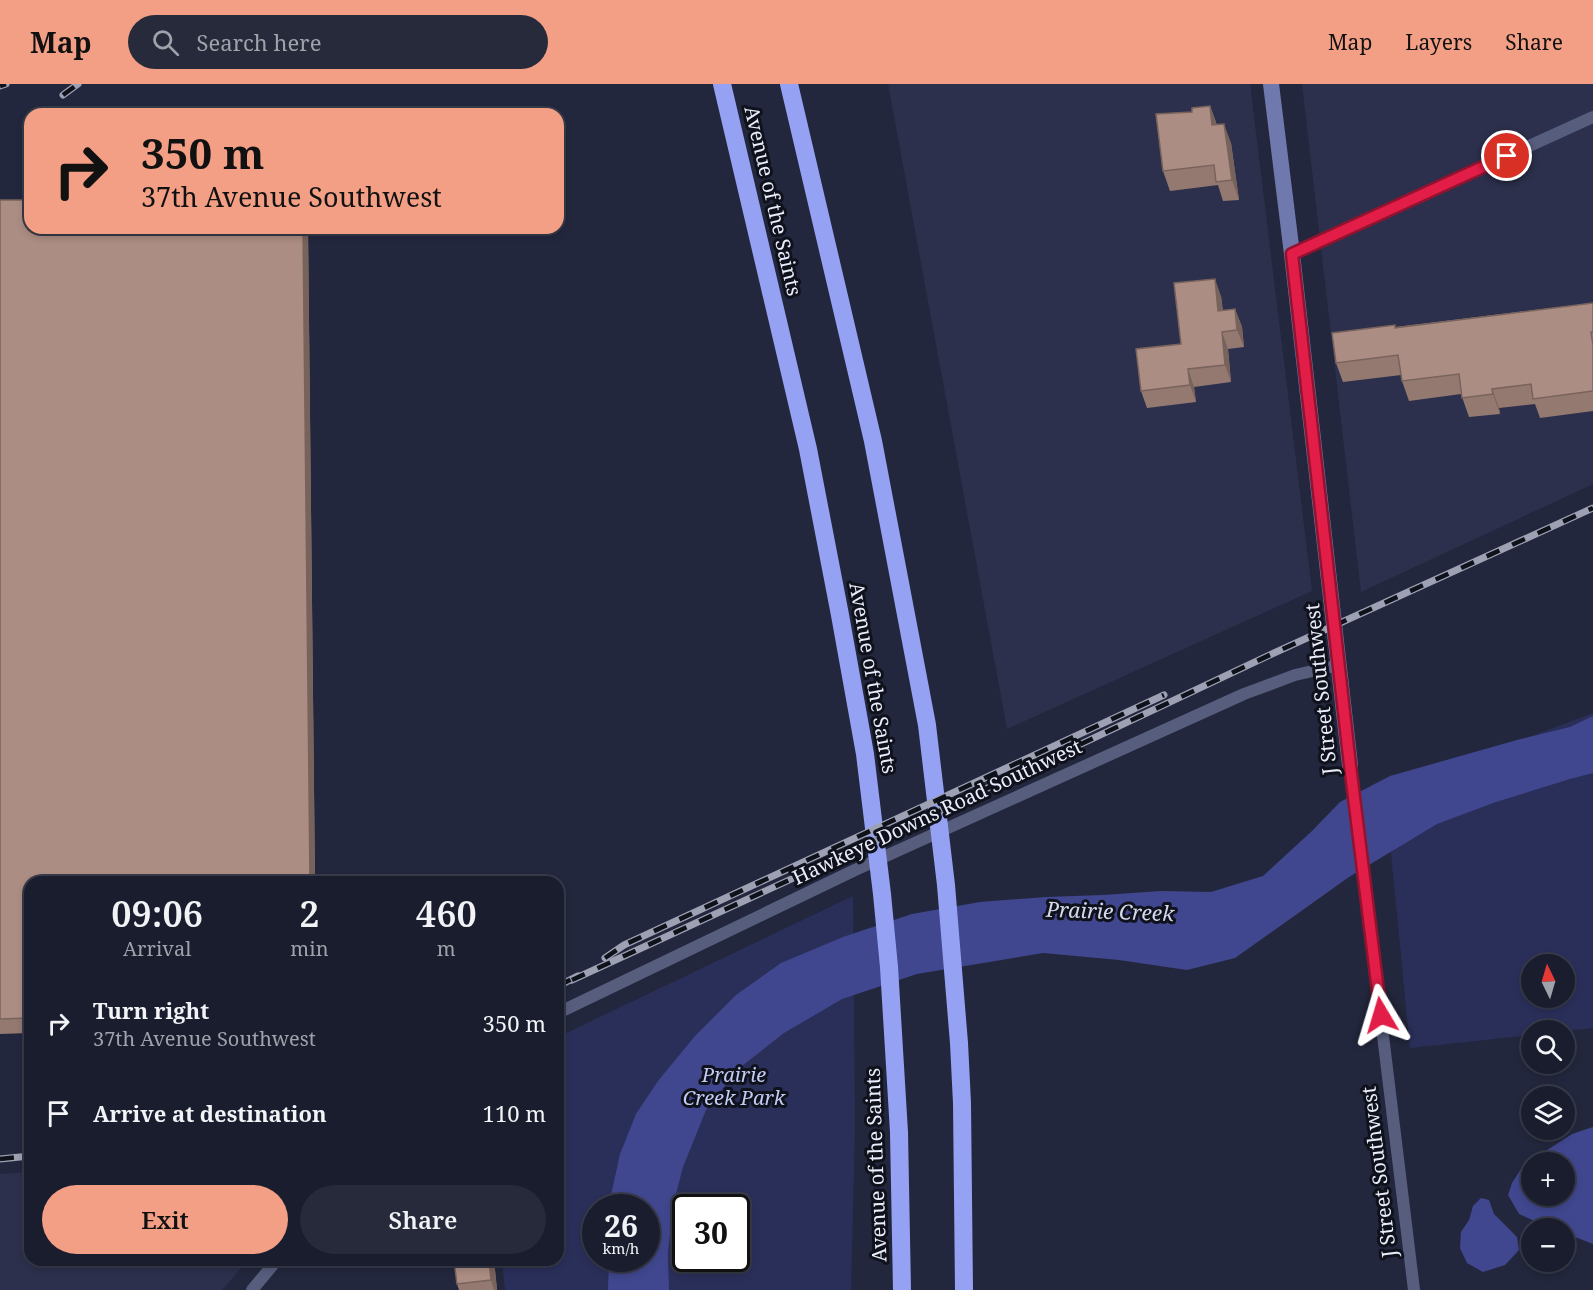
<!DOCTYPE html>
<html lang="en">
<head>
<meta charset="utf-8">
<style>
	:root { --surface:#1a1d2e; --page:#272a3a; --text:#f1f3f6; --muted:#9fa2aa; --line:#383b4a; --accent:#f39f85 }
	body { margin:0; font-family:"Noto Serif",serif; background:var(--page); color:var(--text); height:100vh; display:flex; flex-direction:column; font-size:22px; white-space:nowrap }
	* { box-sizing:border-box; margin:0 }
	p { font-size:20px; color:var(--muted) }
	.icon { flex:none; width:33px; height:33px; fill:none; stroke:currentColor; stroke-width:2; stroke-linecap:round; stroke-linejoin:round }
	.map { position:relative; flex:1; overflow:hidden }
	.drawer { position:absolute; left:24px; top:792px; width:540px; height:390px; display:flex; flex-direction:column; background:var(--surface); border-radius:18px; box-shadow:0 3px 9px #0003,0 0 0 2px var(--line) }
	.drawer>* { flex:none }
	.banner { position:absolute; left:24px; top:24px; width:540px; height:126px; border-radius:18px; box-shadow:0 3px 9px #0003,0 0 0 2px var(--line); background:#f39f85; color:#111; overflow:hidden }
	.needle { width:39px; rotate:355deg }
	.buttons { position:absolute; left:1521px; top:870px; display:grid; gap:12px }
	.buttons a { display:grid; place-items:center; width:54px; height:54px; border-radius:50%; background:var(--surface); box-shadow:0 3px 9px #0003,0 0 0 2px var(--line); font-size:30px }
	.speed { position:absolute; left:582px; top:1110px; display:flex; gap:12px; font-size:30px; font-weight:700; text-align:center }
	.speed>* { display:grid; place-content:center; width:78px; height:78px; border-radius:50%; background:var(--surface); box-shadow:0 3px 9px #0003,0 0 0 2px var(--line); line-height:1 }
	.speed small { font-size:15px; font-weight:400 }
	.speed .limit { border:3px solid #111; border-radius:9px; background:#fff; color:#111 }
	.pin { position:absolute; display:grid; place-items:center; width:51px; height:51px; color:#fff; margin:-26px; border:3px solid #fff; border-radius:50%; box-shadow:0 2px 6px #0007 }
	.me { position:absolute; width:66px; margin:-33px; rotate:353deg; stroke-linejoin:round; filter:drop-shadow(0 0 4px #0008) }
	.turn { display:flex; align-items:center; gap:21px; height:126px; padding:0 18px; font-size:27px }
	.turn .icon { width:78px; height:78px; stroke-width:2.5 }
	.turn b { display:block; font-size:42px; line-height:51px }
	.eta { display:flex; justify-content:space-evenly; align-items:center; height:102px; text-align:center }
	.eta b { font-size:36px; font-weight:600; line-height:42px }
	.cta { display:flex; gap:12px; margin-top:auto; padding:12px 18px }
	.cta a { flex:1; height:69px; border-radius:36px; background:var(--accent); color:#111; font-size:24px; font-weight:600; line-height:69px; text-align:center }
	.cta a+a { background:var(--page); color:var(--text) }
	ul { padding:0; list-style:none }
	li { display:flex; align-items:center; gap:18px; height:90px; padding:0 18px }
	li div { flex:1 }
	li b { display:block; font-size:22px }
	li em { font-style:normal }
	header { display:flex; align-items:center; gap:36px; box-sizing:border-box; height:84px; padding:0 30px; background:var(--accent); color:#111 }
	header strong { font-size:28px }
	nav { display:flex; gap:33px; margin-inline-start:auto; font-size:21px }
	.search { width:420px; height:54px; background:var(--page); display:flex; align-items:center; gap:15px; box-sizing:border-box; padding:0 21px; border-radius:33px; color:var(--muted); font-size:22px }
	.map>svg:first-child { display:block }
	.built { fill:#2c304c }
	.green { fill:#2a2f5a; fill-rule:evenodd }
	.water { fill:#40478f; fill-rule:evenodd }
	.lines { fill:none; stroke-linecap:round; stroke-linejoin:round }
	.street { stroke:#575d7d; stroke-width:12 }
	.secondary { stroke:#7079ad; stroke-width:16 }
	.highway { stroke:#95a2f3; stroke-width:18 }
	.rail-casing { stroke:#9da1b3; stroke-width:7 }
	.rail { stroke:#0f111b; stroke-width:4.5; stroke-dasharray:14; stroke-linecap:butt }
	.wall { fill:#947971 }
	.shaded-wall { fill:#78635c }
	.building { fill:#ac8d83; stroke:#78635c; stroke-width:1.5 }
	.route-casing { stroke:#92132f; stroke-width:15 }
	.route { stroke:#e11d48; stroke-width:10 }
	.labels { text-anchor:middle; stroke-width:6; stroke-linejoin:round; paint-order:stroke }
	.street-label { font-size:20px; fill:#e9edfc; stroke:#0f111b }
	.park-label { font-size:20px; font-style:italic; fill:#c2cbf4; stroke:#0f111b }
	.water-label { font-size:21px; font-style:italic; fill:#d4d9ee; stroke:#0f111b }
</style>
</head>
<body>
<header>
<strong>Map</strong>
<div class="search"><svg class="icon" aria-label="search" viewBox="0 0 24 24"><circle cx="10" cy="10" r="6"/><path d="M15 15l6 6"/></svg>Search here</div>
<nav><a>Map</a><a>Layers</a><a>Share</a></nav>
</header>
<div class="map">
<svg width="1593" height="1206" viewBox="0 0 1593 1206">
	<rect width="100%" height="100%" fill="#23273d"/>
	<!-- built -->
	<g class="built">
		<polygon points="888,0 1250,0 1312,507 1007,645"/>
		<polygon points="1302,0 1593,0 1593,400 1361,508"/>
		<polygon points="30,1088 30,1176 248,1176 222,1206 0,1206 0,1090"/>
	</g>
	<!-- green -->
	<g class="green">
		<path d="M 1593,629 L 1593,944 L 1565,947 L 1532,946 L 1531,951 L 1410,964 L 1385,707 ZM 1532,880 L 1564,880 L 1564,914 L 1532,914 Z"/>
		<path d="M 853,812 L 855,1042 L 851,1206 L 505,1206 L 502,1176 L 558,1176 L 558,953 ZM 596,1124 L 646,1124 L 646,1174 L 596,1174 ZM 686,1124 L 736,1124 L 736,1174 L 686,1174 Z"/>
	</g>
	<!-- water -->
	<g class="water">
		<polygon points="1593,632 1593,689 1570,695 1496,718 1437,740 1349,793 1235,874 1187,886 1119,876 1043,869 917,890 842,915 784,949 738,985 706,1026 683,1083 673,1121 668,1169 669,1206 608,1206 609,1175 646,1174 646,1124 611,1123 611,1111 620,1070 636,1030 658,997 695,952 736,911 781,879 843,853 912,830 980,818 1046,813 1103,811 1161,807 1211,808 1263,792 1312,747 1340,718 1390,692 1517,656 1570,643"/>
		<path d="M 1593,1043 L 1593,1160 L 1565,1149 L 1564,1144 L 1550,1144 L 1519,1130 L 1508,1111 L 1512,1099 L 1526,1077 L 1538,1072 L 1572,1050 ZM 1532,1078 L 1564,1078 L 1564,1112 L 1532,1112 Z"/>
		<polygon points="1481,1114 1489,1116 1494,1130 1517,1153 1519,1166 1505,1181 1483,1188 1467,1179 1460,1164 1461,1148 1469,1136 1473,1122"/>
	</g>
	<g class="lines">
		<!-- street -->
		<g class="street">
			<polyline points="1292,170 1593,33"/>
			<polyline points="1350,681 1414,1206"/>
			<polyline points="558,929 855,786 1244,610 1295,591 1339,581"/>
			<polyline points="252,1206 277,1176"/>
		</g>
		<!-- secondary -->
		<polyline class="secondary" points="1271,0 1292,170 1350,681"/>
		<!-- highway -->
		<g class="highway">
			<polyline points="722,0 808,365 840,531 865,670 882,810 889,883 899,1048 902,1206"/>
			<polyline points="789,0 873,357 927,641 946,801 959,959 962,1019 964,1206"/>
		</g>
		<!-- rail casing -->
		<g class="rail-casing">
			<g id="rail">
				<polyline points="0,2 6,0"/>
				<polyline points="63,11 78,0"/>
				<polyline points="605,874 624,861 1164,611"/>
				<polyline points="572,896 939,727 1274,569 1593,424"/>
				<polyline points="558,902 578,892"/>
				<polyline points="0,1075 30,1072"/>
			</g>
		</g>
		<!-- rail -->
		<use href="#rail" class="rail"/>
	</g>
	<!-- wall -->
	<g class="wall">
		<polygon points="1210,22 1217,41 1231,59 1239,116 1223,117 1218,101 1170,107 1163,87 1192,28"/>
		<polygon points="0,116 30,144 308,144 315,798 30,798 30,949 0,950"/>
		<polygon points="1221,212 1223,227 1235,225 1242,243 1244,263 1228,265 1231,298 1194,303 1196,318 1147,324 1141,307"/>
		<polygon points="1593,219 1593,327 1540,334 1535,320 1499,324 1500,330 1469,333 1461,310 1409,317 1402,297 1401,291 1343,298 1336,279 1395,241 1395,243"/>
		<polygon points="494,1176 497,1206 459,1206 457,1200"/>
	</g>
	<!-- shaded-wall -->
	<g class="shaded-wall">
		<polygon points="1210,22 1217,41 1212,41"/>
		<polygon points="1224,40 1231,59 1239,116 1232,96"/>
		<polygon points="303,144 308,144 315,798 310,798"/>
		<polygon points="1215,195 1221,212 1224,244 1218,227"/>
		<polygon points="1235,225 1242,243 1244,263 1237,246"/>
		<polygon points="1222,248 1228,265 1231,298 1225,281"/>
		<polygon points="1188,285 1194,303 1196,318 1190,301"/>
		<polygon points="1492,305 1499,324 1500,330 1493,310"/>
		<polygon points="489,1176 494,1176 497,1206 494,1206 491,1196"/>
	</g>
	<!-- building -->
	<g class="building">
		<polygon points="1210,22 1212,41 1224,40 1232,96 1216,98 1214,81 1163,87 1156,30 1192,28 1192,24"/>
		<polygon points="0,116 30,116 30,144 303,144 310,798 30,798 30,934 0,935"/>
		<polygon points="1215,195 1218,227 1235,225 1237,246 1222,248 1225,281 1188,285 1190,301 1141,307 1136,265 1181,260 1174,199"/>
		<polygon points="1593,219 1593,248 1591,248 1593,261 1593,307 1533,315 1531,300 1492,305 1493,310 1462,314 1459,290 1402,297 1398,271 1336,279 1332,249 1395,241 1395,244"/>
		<polygon points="454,1176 489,1176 491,1196 457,1200"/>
	</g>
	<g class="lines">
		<!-- route casing -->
		<g class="route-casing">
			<polyline id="route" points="1381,931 1350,681 1292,170 1507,72"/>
		</g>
		<!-- route -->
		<use href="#route" class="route"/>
	</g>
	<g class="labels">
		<!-- street labels -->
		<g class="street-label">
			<text transform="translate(773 117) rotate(77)" y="7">Avenue of the Saints</text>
			<text transform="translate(873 594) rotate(80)" y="7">Avenue of the Saints</text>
			<text transform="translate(1321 605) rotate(-96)" y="7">J Street Southwest</text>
			<text transform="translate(937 728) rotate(-25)" y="7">Hawkeye Downs Road Southwest</text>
			<text transform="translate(876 1081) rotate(-92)" y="7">Avenue of the Saints</text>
			<text transform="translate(1379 1088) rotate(-97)" y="7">J Street Southwest</text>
		</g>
		<!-- park labels -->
		<g class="park-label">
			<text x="734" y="998">Prairie<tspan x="734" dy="23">Creek Park</tspan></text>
		</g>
		<!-- water labels -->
		<g class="water-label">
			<text transform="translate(1110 828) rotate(2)" y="7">Prairie Creek</text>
		</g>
	</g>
</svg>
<div class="buttons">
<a><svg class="needle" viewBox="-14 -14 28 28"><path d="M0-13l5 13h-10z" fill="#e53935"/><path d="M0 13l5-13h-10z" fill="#9fa2aa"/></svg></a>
<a><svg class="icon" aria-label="search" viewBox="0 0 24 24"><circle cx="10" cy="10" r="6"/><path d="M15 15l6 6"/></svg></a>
<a><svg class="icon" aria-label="layers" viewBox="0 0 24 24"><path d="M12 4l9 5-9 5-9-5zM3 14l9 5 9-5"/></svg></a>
<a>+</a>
<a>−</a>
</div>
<div class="speed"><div>26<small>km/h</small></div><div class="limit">30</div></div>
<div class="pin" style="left:1507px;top:72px;background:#d93025"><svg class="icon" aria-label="arrive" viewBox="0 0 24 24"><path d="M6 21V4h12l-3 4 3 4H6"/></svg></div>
<svg class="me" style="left:1381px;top:931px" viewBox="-20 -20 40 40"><path d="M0-17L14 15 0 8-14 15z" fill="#e11d48" stroke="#fff" stroke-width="4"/></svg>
<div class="banner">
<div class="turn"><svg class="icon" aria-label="right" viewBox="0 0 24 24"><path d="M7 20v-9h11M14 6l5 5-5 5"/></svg><div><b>350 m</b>37th Avenue Southwest</div></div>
</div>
<section class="drawer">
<div class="eta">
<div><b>09:06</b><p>Arrival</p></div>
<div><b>2</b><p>min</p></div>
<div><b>460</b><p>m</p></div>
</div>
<ul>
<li><svg class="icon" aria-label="right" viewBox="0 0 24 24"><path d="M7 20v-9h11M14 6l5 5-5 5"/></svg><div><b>Turn right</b><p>37th Avenue Southwest</p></div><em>350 m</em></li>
<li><svg class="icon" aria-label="arrive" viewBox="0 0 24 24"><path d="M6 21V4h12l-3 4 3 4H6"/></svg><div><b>Arrive at destination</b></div><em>110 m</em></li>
</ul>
<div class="cta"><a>Exit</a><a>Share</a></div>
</section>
</div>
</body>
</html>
